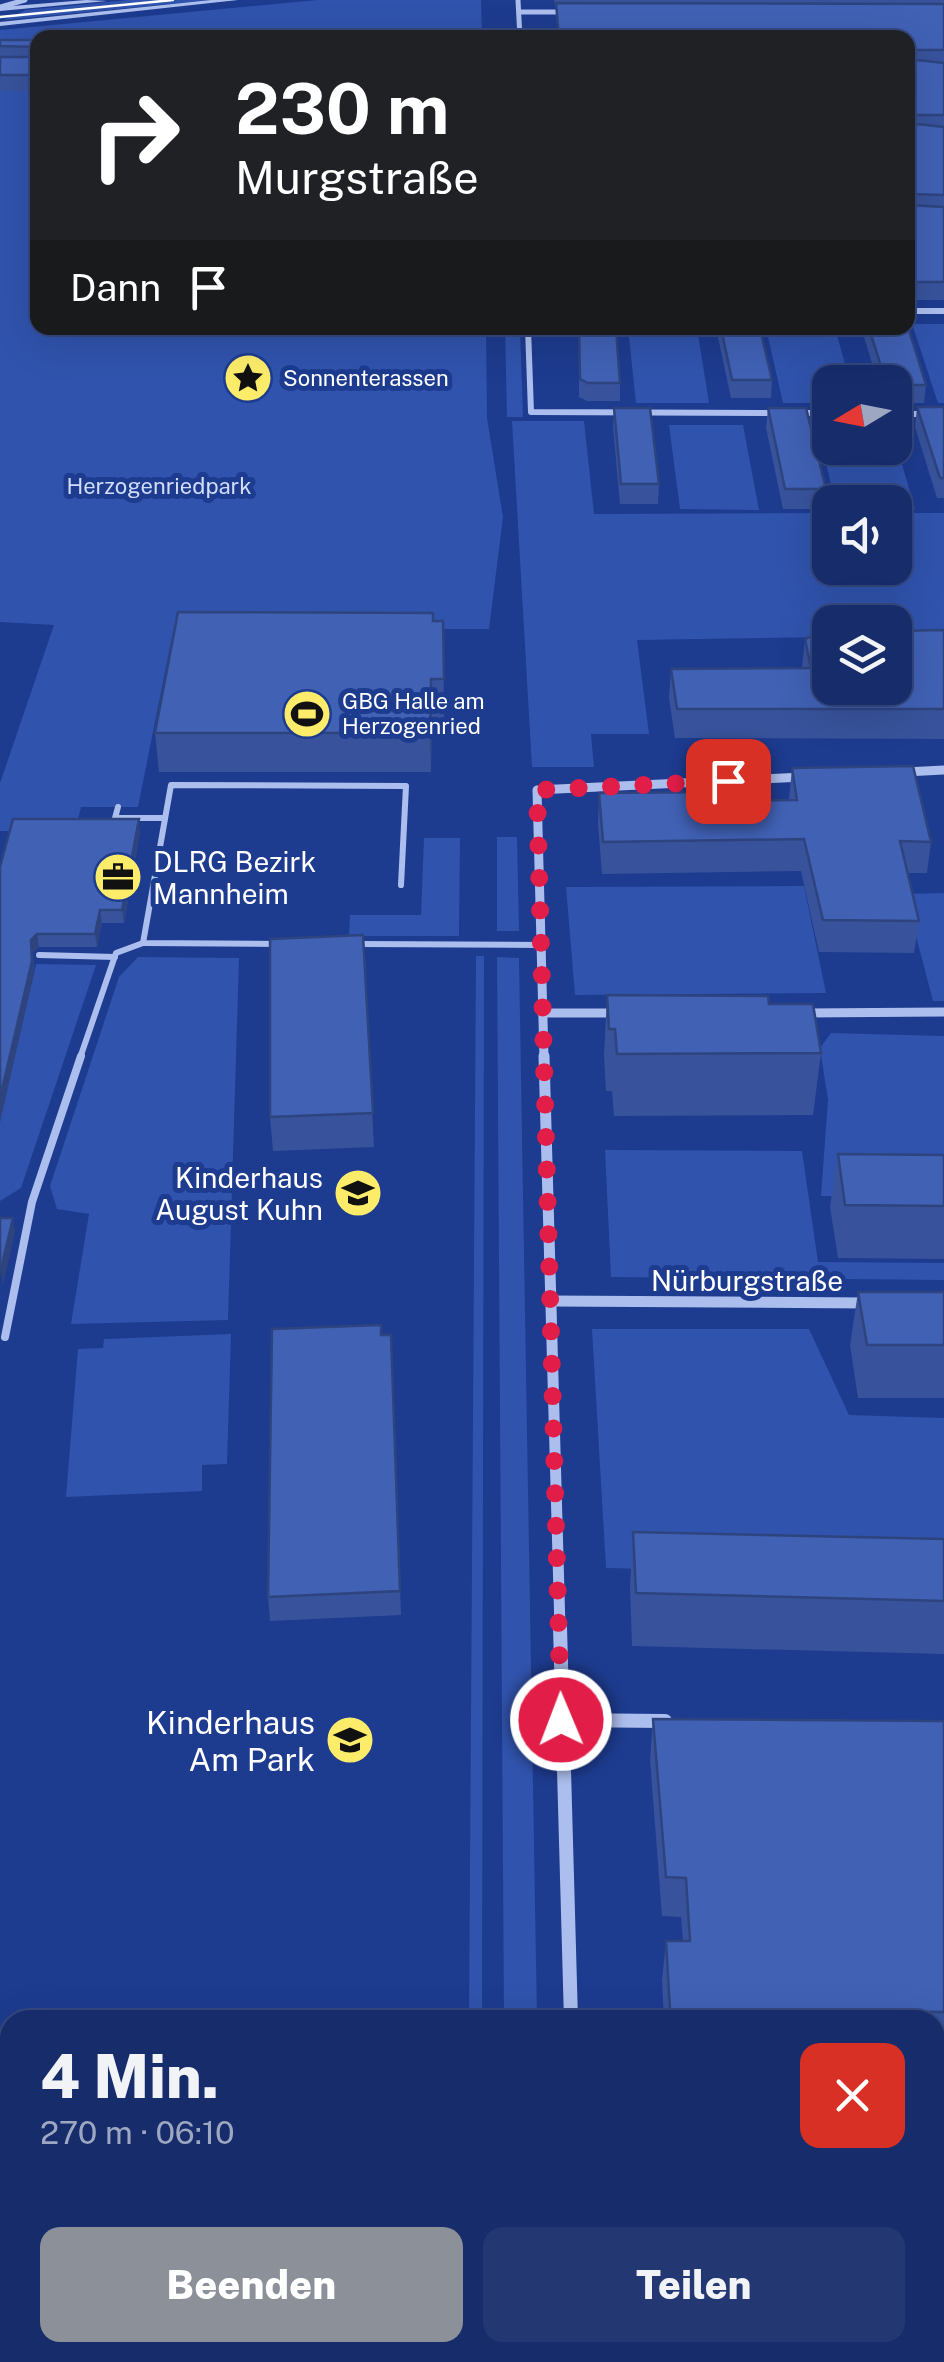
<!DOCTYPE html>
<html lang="de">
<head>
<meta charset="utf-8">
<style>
	:root { --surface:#162c6b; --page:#233873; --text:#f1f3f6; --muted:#9ea7c1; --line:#35487e; --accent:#8c9099 }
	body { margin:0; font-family:"Public Sans",sans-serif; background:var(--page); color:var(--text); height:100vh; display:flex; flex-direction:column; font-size:38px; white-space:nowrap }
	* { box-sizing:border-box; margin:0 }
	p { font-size:32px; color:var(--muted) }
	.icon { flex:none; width:55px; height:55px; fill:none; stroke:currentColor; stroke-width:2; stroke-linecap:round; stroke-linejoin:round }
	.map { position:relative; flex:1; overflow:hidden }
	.details { position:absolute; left:0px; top:2010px; width:945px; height:352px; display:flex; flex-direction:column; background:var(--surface); border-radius:30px 30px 0 0; box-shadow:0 10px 40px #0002,0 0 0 2px var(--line) }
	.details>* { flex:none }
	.banner { position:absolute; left:30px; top:30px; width:885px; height:305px; border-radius:20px; box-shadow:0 10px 40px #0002,0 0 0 2px var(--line); background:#202124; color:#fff; overflow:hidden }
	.needle { width:65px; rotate:260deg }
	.fabs { position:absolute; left:812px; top:365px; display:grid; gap:20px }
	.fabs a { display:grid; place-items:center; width:100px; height:100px; border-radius:20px; background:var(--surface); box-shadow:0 10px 40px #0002,0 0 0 2px var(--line); font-size:50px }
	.pin { position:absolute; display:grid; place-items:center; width:85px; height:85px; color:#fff; margin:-42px; border-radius:20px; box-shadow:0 5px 15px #0006 }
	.me { position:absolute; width:110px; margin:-55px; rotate:359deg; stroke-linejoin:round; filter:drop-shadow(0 0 8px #0008) }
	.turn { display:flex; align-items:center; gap:35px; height:210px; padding:0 40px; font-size:45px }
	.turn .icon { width:130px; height:130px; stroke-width:2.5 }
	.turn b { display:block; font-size:70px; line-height:85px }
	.then { display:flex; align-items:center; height:95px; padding:0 40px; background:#0003; gap:20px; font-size:38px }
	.round { display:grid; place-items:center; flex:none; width:105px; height:105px; border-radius:20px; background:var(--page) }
	.head { display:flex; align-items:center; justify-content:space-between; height:170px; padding:0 40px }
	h1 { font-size:60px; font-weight:800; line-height:75px }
	.button { display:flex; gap:20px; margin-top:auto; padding:20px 40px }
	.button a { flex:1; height:115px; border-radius:20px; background:var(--accent); color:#fff; font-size:40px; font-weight:800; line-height:115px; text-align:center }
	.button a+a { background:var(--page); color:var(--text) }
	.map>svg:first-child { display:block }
</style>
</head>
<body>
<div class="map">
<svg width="944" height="2362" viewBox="0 0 944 2362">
	<rect width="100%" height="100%" fill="#1d3b8f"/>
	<g fill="#3053ad">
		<polygon points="129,0 211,0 4,20 26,10"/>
		<polygon points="318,0 481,0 482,37 38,38 38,328 486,328 487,418 503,517 489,629 341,629 278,643 171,642 138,807 81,807 75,831 0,831 0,783 54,625 0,622 0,30"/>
		<polygon points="912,324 944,324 944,403 938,403"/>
		<polygon points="505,328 520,328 523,417 507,417"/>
		<polygon points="628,328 697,328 709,403 636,403"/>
		<polygon points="766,328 835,328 850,382 830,382 830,403 783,403"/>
		<polygon points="512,421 584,421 594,514 830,513 830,568 895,568 895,513 944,513 944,636 895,636 895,622 830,622 830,637 637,640 649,734 591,734 594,767 532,767"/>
		<polygon points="817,424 830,424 830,448 895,448 895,440 915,509 895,509 895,502 835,502"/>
		<polygon points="669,425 743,425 759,510 680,509"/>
		<polygon points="497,837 517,837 519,931 497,931"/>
		<polygon points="424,838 460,838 459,936 349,936 350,915 421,915"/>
		<polygon points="804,886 826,993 575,995 566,887"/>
		<polygon points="944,893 944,1001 933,1001 905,894"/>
		<polygon points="476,956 484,956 482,2020 469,2020"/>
		<polygon points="138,957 239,958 228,1320 71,1324 89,1214 57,1209 50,1186 119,977"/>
		<polygon points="497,957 519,958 537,2020 504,2020"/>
		<polygon points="36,964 96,965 21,1188 0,1201 0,1122"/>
		<polygon points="831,1033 944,1036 944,1198 821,1196 828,1100 820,1048"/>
		<polygon points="605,1150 802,1151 818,1262 944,1263 944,1280 611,1277"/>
		<polygon points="592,1329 809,1329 849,1415 944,1418 944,1576 606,1568"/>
		<polygon points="231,1334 227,1464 202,1465 202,1491 66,1497 78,1349 103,1348 104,1339"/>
		<polygon points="0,2234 10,2234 10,2352 935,2352 935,2241 944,2242 944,2362 0,2362"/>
	</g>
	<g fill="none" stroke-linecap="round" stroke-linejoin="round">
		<g stroke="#acbeed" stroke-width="6">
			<polyline points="118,807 115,818 165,818"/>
			<polyline points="279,944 143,943 171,785 406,786 401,885"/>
			<polyline points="358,944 540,945"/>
			<polyline points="39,955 115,957"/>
			<polyline points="80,1058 116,953 143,943"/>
		</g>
		<polyline stroke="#acbeed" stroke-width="8" points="5,1337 32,1202 81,1056"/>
		<g stroke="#acbeed" stroke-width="5">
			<polyline points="518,0 520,38"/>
			<polyline points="0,7 25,0"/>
			<polyline points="519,12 568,12"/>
		</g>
		<g stroke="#acbeed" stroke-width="6">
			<polyline points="908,311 944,311"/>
			<polyline points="528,328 531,412 780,413"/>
			<polyline points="797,413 830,413"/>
			<polyline points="895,414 944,414"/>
		</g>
		<g stroke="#acbeed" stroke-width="9">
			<polyline points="905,772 944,770"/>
			<polyline points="542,1013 618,1013"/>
			<polyline points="805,1013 944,1012"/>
			<polyline points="544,1058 537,790 803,777"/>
		</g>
		<g stroke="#acbeed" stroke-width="11">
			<polyline points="544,1056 560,1629"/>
			<polyline points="550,1301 868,1303"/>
		</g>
		<g stroke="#acbeed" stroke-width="14">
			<polyline points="560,1627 571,2020"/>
			<polyline points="561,1720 665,1721"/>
			<polyline points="0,2205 10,2206"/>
			<polyline points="935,2211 944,2211"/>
		</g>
		<g fill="#acbeed" fill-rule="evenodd">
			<polygon points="86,0 107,1 0,11 0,7"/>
			<polygon points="211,0 238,0 0,26 0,22"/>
		</g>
		<polyline stroke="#fff" stroke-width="2.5" points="0,17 173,0"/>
	</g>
	<g fill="#38539c">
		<polygon points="554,0 944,0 944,300 908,300 908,38 558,38 556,6 555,6"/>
		<rect x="0" y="40" width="38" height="51"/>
		<polygon points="908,327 926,385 924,403 895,403 895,382 878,382 861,328"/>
		<polygon points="579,328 620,383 620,401 587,401 579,397"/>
		<polygon points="716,328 763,328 761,329 772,380 771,398 731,398"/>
		<polygon points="917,407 944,407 944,498 937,498 915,427"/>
		<polygon points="614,408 659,484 658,504 620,504 613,427"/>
		<polygon points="768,408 826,489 824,509 783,509 766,428"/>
		<polygon points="433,621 443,621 444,718 432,718 431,772 159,772 155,733"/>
		<polygon points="944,630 944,739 675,738 669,698 671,669 802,668 805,639"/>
		<polygon points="792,768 931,842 927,873 908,873 919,921 914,953 819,952 801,871 602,874 598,824 599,793 734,801 789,800"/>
		<polygon points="140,832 124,923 102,923 97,947 39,947 33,952 34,974 0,1121 0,867"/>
		<polygon points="363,935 374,1147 273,1151 270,1117"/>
		<polygon points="607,995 769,1004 821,1053 813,1115 614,1116 612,1091 606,1091 604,1056"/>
		<polygon points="838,1154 944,1155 944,1259 838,1258 830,1207"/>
		<polygon points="858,1292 944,1292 944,1398 858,1398 850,1345"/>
		<polygon points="382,1335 391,1335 401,1615 270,1621 268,1597"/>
		<polygon points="633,1532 944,1539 944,1654 632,1646 630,1585"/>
		<polygon points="653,1719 944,1721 944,2051 935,2051 935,2020 664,2020 662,1980 666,1941 683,1941 681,1917 662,1916 650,1759"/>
	</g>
	<g fill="#2e447f">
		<polygon points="431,679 432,718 431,772 430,733"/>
		<polygon points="139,819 140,832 124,923 122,910"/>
		<polygon points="100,910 102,923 97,947 95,934"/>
		<polygon points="37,934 39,947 33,952 34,974 0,1121 0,1098 31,940"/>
		<polygon points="13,1218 15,1232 3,1286 1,1273"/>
	</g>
	<g fill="#4161b5" stroke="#2e447f" stroke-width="2.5">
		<polygon points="556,3 944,4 944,50 910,50 908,54 908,38 559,38"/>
		<polygon points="0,40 38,40 38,47 0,46"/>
		<rect x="0" y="57" width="38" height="18"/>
		<polygon points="908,59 944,63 944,115 910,115 908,118"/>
		<polygon points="908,123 944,127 944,195 910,194 908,196"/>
		<polygon points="908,205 944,207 944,282 908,282"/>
		<polygon points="908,327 926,385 895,385 895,382 888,382 885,379 869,328"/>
		<polygon points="579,328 616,328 620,383 588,383 580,379"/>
		<polygon points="721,328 760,328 772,380 732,380"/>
		<polygon points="917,407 944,407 944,478 940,478"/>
		<polygon points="614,408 650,408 659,484 621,484"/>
		<polygon points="768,408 806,408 826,489 785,489"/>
		<polygon points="178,612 433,613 433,621 443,621 444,679 431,679 430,733 155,733"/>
		<polygon points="944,630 944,709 677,709 671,669 811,668 805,639 823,631 830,631 830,688 895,688 895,631"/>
		<polygon points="913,766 931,842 900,841 919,921 823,920 804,839 603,842 599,793 733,792 734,801 797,800 792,768"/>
		<polygon points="13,819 139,819 122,910 100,910 95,934 37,934 31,940 32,961 0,1098 0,867"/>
		<polygon points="363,935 373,1113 270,1117 270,939"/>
		<polygon points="607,995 768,996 769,1004 813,1004 821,1053 617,1054 615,1029 609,1029"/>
		<polygon points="838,1154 944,1155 944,1206 845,1205"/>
		<polygon points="0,1218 13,1218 0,1273"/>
		<polygon points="858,1292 944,1292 944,1345 867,1345"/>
		<polygon points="381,1325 381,1335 391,1335 400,1591 268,1597 272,1329"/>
		<polygon points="633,1532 944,1539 944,1601 636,1593"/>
		<polygon points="653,1719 944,1721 944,2012 792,2011 793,2020 758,2020 758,2011 670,2010 666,1941 690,1941 686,1878 666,1877"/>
	</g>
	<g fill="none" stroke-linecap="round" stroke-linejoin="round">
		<polyline stroke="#e11d48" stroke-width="18" stroke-dasharray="0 32.4" points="561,1720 537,790 728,781"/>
	</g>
	<defs>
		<g id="sight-disc" transform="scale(2.5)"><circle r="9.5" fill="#fdec6a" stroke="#1d3b8f"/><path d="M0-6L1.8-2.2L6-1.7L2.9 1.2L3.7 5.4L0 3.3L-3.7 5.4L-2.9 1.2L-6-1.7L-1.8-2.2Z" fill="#111"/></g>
		<g id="stadium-disc" transform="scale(2.5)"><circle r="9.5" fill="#fdec6a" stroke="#1d3b8f"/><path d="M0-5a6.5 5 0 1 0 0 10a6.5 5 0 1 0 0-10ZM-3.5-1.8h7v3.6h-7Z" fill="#111"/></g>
		<g id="office-disc" transform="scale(2.5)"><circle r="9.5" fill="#fdec6a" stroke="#1d3b8f"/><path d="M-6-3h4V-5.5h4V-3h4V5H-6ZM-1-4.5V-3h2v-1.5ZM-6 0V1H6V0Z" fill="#111"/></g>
		<g id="school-disc" transform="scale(2.5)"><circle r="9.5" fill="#fdec6a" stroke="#1d3b8f"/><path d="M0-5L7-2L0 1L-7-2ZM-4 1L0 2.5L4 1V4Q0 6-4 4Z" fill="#111"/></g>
	</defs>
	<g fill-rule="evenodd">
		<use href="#sight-disc" x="248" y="378"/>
		<use href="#stadium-disc" x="307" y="714"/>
		<use href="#office-disc" x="118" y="877"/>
		<use href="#school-disc" x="358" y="1193"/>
		<use href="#school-disc" x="350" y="1740"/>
	</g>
	<g text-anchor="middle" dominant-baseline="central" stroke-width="10" stroke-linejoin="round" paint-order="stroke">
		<g font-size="22" fill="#fff" stroke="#1d3b8f" text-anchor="start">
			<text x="283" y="378">Sonnenterassen</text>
			<text x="342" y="701">GBG Halle am<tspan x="342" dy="25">Herzogenried</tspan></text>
		</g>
		<g font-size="22" fill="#d1ddfa" stroke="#1d3b8f">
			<text x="159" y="486">Herzogenriedpark</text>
		</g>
		<g font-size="28" fill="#fff" stroke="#1d3b8f" text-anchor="start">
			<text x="153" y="861">DLRG Bezirk<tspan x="153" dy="32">Mannheim</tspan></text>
			<text x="323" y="1177" text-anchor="end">Kinderhaus<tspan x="323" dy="32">August Kuhn</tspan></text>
		</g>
		<g font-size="28" fill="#fff" stroke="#1d3b8f">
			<text x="747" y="1280">Nürburgstraße</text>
		</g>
		<g font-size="32" fill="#fff" stroke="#1d3b8f" text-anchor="end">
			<text x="315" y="1722">Kinderhaus<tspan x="315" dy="37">Am Park</tspan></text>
		</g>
	</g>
</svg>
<div class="fabs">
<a><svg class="needle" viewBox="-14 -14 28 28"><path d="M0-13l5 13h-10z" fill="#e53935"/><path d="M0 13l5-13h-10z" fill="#9ea7c1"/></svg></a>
<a><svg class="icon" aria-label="sound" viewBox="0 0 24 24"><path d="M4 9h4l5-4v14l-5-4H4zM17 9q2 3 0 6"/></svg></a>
<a><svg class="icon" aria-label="layers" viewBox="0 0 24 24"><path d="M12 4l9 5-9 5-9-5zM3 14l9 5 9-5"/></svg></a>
</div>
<div class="pin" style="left:728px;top:781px;background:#d93025"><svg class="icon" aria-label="arrive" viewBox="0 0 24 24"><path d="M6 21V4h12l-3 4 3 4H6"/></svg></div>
<svg class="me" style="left:561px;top:1720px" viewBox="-20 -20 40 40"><circle r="17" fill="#e11d48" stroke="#fff" stroke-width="3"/><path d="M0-11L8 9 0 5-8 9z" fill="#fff"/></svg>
<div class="banner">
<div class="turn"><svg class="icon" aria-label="right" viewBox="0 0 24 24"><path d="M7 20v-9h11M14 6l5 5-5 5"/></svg><div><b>230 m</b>Murgstraße</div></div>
<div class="then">Dann<svg class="icon" aria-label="arrive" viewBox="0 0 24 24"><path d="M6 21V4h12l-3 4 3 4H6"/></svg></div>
</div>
<section class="details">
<div class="head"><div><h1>4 Min.</h1><p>270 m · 06:10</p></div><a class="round" style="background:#d93025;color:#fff"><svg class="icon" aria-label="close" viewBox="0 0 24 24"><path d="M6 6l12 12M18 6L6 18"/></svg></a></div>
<div class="button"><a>Beenden</a><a>Teilen</a></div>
</section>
</div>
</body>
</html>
